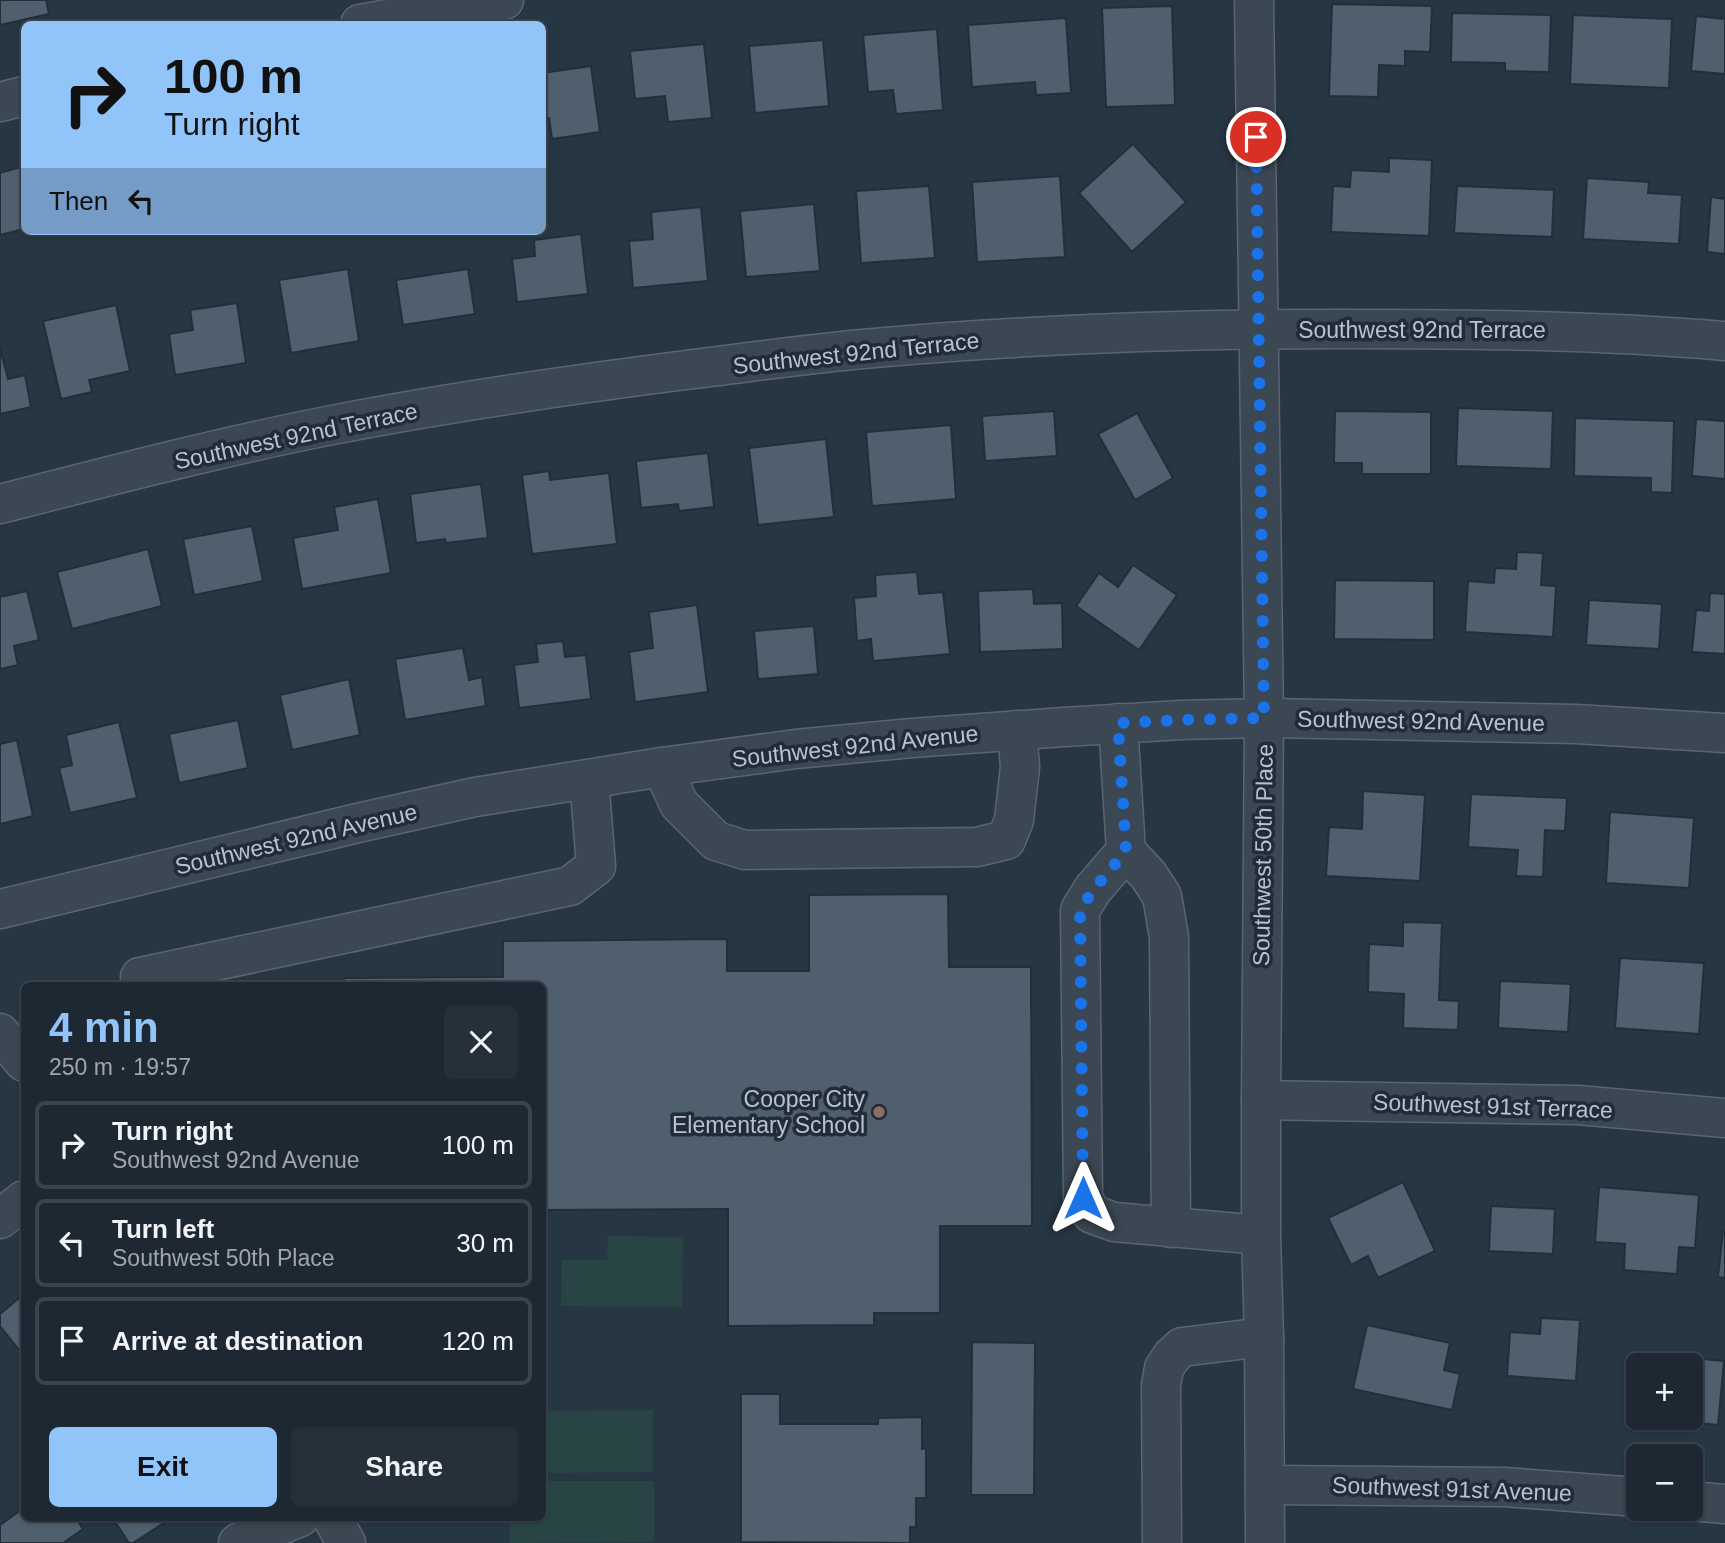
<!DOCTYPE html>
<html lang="en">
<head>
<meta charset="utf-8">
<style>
	:root { --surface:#1d2832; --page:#25303a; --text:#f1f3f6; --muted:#a0a6ac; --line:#3b444d; --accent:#91c4f9 }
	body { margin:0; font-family:Helvetica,sans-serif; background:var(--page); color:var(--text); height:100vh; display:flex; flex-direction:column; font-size:26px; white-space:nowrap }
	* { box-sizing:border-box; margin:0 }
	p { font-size:23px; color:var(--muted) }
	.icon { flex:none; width:38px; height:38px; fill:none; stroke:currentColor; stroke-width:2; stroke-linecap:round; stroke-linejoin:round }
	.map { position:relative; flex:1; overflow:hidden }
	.sheet { position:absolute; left:21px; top:982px; width:525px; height:539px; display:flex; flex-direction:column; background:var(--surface); border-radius:10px; box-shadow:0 2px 5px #0004,0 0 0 2px var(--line) }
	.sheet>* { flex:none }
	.top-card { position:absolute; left:21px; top:21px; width:525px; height:214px; border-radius:10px; box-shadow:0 2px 5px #0004,0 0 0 2px var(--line); background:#91c4f9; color:#111; overflow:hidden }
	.tools { position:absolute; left:1626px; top:1353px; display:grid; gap:14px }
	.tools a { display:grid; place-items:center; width:77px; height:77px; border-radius:10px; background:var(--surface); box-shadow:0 2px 5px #0004,0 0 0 2px var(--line); font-size:35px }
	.pin { position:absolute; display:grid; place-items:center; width:60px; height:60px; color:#fff; margin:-30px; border:4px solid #fff; border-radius:50%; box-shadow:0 2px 7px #0007 }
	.me { position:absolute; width:77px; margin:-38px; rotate:0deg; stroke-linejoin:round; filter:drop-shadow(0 0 5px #0008) }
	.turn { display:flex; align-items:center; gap:24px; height:147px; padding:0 28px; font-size:32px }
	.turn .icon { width:91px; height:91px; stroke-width:2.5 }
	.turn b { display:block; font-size:49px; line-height:60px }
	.then { display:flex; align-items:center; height:66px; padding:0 28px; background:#0003; gap:14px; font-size:26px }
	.round { display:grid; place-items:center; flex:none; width:74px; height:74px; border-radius:10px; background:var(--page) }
	.head { display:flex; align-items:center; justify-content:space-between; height:119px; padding:0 28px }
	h1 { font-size:42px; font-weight:800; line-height:52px; color:var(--accent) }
	.button { display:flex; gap:14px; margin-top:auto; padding:14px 28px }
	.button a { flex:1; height:80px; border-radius:10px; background:var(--accent); color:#111; font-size:28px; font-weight:800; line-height:80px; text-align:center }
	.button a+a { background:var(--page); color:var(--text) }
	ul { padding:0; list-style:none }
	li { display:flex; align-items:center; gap:21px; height:88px; margin:0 14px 10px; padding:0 14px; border:4px solid var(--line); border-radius:10px }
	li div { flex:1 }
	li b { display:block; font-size:26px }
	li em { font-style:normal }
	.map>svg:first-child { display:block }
</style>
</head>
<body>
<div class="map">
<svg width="1725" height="1543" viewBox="0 0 1725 1543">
	<rect width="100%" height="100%" fill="#273643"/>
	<g fill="#294444">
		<polygon points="608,1236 683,1237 682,1307 561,1306 562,1260 607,1260"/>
		<polygon points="653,1410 653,1472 543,1473 543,1411"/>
		<polygon points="543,1481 654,1481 654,1542 510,1543 509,1517 542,1517"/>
	</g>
	<g fill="#505f6e" stroke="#222e3a" stroke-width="2">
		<polygon points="0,0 46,0 49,14 0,25"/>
		<polygon points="1332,4 1432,6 1430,52 1405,51 1405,66 1379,65 1378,97 1329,96"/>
		<polygon points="1172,6 1175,105 1106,107 1102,8"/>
		<polygon points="1452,13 1551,15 1549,72 1505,71 1505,63 1451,62"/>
		<polygon points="1573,15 1672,19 1669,88 1570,84"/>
		<polygon points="1696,16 1725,19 1725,74 1691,71"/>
		<polygon points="1066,18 1071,93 1036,95 1035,82 972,87 968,25"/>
		<polygon points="937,29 943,110 896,114 893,90 868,92 863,35"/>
		<polygon points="823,40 829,106 755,113 749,46"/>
		<polygon points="704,44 712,118 668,122 665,96 635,99 630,51"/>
		<polygon points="591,66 600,132 552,139 549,118 542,119 542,73"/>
		<polygon points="1133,144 1186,202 1132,252 1079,193"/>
		<polygon points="1389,158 1432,160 1429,236 1331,232 1333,186 1350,187 1351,170 1389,172"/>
		<polygon points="24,166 24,229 0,235 0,173"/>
		<polygon points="1060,176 1065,257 977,262 972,182"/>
		<polygon points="1587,178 1649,182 1648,193 1682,195 1679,244 1583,239"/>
		<polygon points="929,186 935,258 861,263 856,191"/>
		<polygon points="1457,186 1554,190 1552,237 1454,233"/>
		<polygon points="1711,197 1725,199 1725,254 1707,252"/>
		<polygon points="814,204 820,271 746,277 740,211"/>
		<polygon points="701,207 708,281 633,288 629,241 653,239 651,212"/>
		<polygon points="581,234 588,294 517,302 512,259 535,256 534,240"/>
		<polygon points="348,269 359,341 291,353 279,280"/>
		<polygon points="468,269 475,314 403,325 396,280"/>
		<polygon points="237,303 246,363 175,375 169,334 193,330 190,310"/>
		<polygon points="116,305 130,371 89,380 92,392 61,399 43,321"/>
		<polygon points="0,348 8,379 25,375 31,407 0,414"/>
		<polygon points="1458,408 1553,411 1551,469 1456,466"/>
		<polygon points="1054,411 1057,456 985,461 982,416"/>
		<polygon points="1335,411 1431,412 1431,474 1362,474 1362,463 1334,463"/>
		<polygon points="1137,413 1173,478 1135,500 1098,434"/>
		<polygon points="1575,418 1674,421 1672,493 1651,492 1651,478 1574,476"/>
		<polygon points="1696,419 1725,421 1725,479 1692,476"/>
		<polygon points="951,425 956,499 872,506 866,432"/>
		<polygon points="826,439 834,517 758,525 749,448"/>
		<polygon points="708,453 714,507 679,511 678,504 641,508 636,461"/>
		<polygon points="549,471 550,480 609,473 617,544 532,554 522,475"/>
		<polygon points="481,484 488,538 446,543 445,539 416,543 410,494"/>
		<polygon points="378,499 391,573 302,589 293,538 338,530 334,507"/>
		<polygon points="252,526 263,581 194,595 183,539"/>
		<polygon points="148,549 162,606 72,629 57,572"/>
		<polygon points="1517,552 1543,553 1541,585 1556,586 1553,637 1465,632 1468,581 1494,583 1495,568 1516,569"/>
		<polygon points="1133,565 1177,595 1139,650 1076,606 1099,573 1118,587"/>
		<polygon points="917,572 919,594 943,592 950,654 873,661 871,639 857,641 854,598 876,596 875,575"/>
		<polygon points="1335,580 1434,581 1434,640 1334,639"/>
		<polygon points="1033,589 1034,604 1062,603 1063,649 980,652 978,591"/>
		<polygon points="27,591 39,640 14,646 18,665 0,669 0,597"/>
		<polygon points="1710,593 1725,594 1725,654 1692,652 1696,610 1709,611"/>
		<polygon points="1589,600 1662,604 1659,649 1586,645"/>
		<polygon points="697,605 708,692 635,702 629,652 653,648 649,612"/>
		<polygon points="814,626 818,674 758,679 754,631"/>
		<polygon points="563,641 565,657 586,655 591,699 519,708 514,665 538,662 536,644"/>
		<polygon points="463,648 469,680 482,677 486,706 405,720 395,659"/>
		<polygon points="349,679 360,735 292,750 280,695"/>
		<polygon points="238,720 248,768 179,783 169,734"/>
		<polygon points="119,722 137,798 70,813 59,768 72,765 66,735"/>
		<polygon points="17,740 33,816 0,824 0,744"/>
		<polygon points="1363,791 1425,795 1420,881 1326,876 1329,827 1362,829"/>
		<polygon points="1471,794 1567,798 1565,831 1545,830 1543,877 1516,876 1518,850 1468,847"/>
		<polygon points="1610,812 1694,818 1689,888 1606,883"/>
		<polygon points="948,894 949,967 1031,967 1032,1226 940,1226 940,1313 874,1313 874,1325 728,1326 728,1209 543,1210 542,985 344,985 344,978 503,977 503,941 727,939 727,971 809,971 809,895"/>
		<polygon points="1403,922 1442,923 1439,1000 1459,1001 1458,1030 1403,1028 1404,994 1368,992 1369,944 1403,946"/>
		<polygon points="1620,958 1704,963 1699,1034 1615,1028"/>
		<polygon points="1500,981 1571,984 1568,1032 1498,1028"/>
		<polygon points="1403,1182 1435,1251 1378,1278 1368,1256 1351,1265 1328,1218"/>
		<polygon points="1599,1187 1699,1195 1695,1248 1679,1247 1677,1274 1624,1270 1625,1244 1595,1242"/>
		<polygon points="1491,1206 1555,1209 1553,1254 1489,1251"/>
		<polygon points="1723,1231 1725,1231 1725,1278 1718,1277"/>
		<polygon points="24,1294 24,1356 0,1326 0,1314"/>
		<polygon points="1541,1318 1580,1320 1576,1381 1507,1376 1510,1332 1540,1334"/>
		<polygon points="1367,1325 1450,1343 1444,1370 1460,1374 1452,1410 1353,1389"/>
		<polygon points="972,1342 1035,1343 1034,1495 971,1495"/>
		<polygon points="1662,1355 1724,1361 1718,1425 1656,1419 1656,1418 1690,1418 1690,1365 1661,1365"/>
		<polygon points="741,1394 780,1394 780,1424 878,1424 878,1418 922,1417 922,1449 926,1448 926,1498 916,1498 916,1527 910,1527 910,1543 741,1542"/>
		<polygon points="24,1508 24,1517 75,1517 83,1529 63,1543 0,1543 0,1525"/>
		<polygon points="112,1517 173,1517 133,1543 129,1543"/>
	</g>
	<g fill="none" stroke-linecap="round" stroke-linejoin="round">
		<g stroke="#5a6570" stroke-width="41">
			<g id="minor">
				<polyline points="1254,0 1264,718 1261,1100 1261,1235 1264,1337 1265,1543"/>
				<polyline points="360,24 444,9 504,0"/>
				<polyline points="0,102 24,96"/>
				<path d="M0 504C110 476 220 447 332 425 449 402 568 385 686 370 753 362 819 352 886 347 1037 334 1189 329 1340 329 1469 329 1597 330 1725 341"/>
				<polyline points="1118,723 1126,851 1149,876 1162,896 1169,937 1171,1228"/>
				<polyline points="662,767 679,804 716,841 745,850 977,847 1006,840 1014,820 1020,767 1017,730"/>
				<polyline points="1126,851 1093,889 1080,910 1083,1198 1092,1214 1114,1222 1261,1235"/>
				<polyline points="0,909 362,822 475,797 662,767 796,749 912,738 1064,727 1181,720 1264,718 1576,724 1725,733"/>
				<polyline points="142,985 140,977 570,886 596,866 589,779"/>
				<polyline points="0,1033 24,1062"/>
				<polyline points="1261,1100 1578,1105 1725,1118"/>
				<polyline points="0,1219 24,1200"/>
				<polyline points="1265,1485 1504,1487 1638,1497"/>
				<polyline points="1690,1501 1725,1504"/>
				<polyline points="332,1517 346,1543"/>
				<polyline points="238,1543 300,1517"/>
				<polyline points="1162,1543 1161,1385 1164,1368 1172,1356 1182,1347 1264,1337"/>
			</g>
		</g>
		<use href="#minor" stroke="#3b4753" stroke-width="38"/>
	</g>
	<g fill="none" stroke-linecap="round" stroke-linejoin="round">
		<polyline stroke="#1a73e8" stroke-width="12" stroke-dasharray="0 21.6" points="1083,1198 1080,910 1094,889 1126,851 1118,723 1181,720 1264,718 1256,137"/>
	</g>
	<circle fill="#8d6e63" stroke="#202c38" stroke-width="2.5" cx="879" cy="1112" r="7"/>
	<g text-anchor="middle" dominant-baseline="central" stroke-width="7" stroke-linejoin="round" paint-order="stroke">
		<g font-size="23" fill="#b9c2cc" stroke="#202c38">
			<text x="1422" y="330">Southwest 92nd Terrace</text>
			<text transform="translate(856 353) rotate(-6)">Southwest 92nd Terrace</text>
			<text transform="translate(296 436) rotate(-12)">Southwest 92nd Terrace</text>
			<text transform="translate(1421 721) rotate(1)">Southwest 92nd Avenue</text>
			<text transform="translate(855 746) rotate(-6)">Southwest 92nd Avenue</text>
			<text transform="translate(296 839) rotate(-13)">Southwest 92nd Avenue</text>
			<text transform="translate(1263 855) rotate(-89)">Southwest 50th Place</text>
			<text transform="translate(1493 1106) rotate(2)">Southwest 91st Terrace</text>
			<text transform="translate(1452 1489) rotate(2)">Southwest 91st Avenue</text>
		</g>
		<g font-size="23" fill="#b9c2cc" stroke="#202c38" text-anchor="end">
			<text x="865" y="1099">Cooper City<tspan x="865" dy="26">Elementary School</tspan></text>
		</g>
	</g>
</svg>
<div class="tools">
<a>+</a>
<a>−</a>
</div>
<div class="pin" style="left:1256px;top:137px;background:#d93025"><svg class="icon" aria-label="arrive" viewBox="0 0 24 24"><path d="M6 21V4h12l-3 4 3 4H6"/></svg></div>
<svg class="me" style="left:1083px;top:1198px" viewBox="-20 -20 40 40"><path d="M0-17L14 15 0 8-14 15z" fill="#1a73e8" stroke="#fff" stroke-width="4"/></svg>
<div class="top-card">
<div class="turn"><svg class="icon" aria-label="right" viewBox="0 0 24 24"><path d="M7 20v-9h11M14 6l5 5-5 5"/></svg><div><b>100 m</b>Turn right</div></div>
<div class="then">Then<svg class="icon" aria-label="left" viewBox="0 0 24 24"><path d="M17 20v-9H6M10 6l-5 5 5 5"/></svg></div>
</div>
<section class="sheet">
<div class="head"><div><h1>4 min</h1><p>250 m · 19:57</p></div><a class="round"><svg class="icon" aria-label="close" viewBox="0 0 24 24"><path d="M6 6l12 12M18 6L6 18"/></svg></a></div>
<ul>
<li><svg class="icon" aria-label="right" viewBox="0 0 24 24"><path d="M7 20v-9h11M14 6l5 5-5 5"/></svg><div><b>Turn right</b><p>Southwest 92nd Avenue</p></div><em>100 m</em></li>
<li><svg class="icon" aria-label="left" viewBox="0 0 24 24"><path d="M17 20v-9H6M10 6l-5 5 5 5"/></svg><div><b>Turn left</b><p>Southwest 50th Place</p></div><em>30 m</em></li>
<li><svg class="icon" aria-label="arrive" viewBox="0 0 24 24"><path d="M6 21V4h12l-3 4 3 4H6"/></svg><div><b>Arrive at destination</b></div><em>120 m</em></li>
</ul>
<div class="button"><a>Exit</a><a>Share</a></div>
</section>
</div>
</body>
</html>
